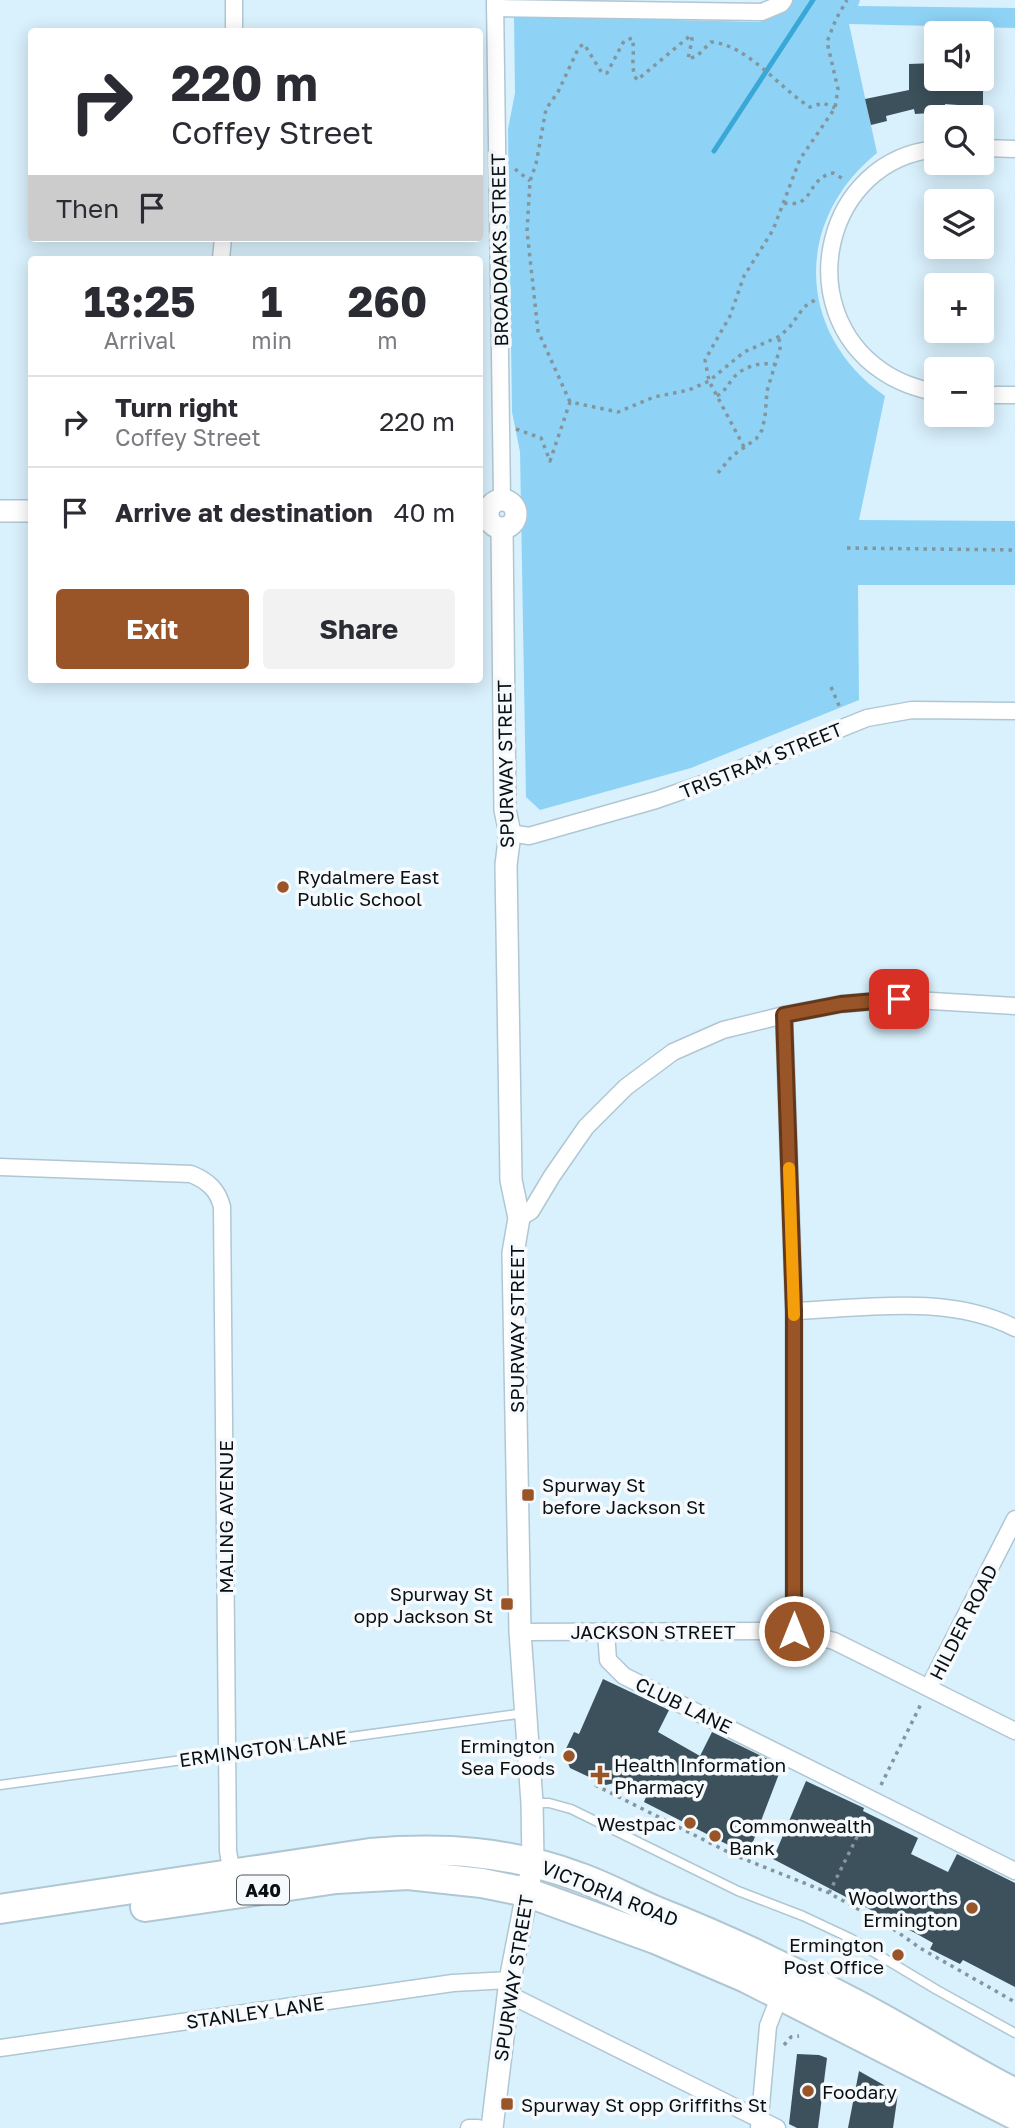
<!DOCTYPE html>
<html lang="en">
<head>
<meta charset="utf-8">
<style>
	:root { --surface:#fff; --page:#f2f2f3; --text:#2b2b33; --muted:#7c7c81; --line:#e1e1e2; --accent:#995428 }
	body { margin:0; font-family:"Golos Text",sans-serif; background:var(--page); color:var(--text); height:100vh; display:flex; flex-direction:column; font-size:26px; white-space:nowrap }
	* { box-sizing:border-box; margin:0 }
	p { font-size:23px; color:var(--muted) }
	.icon { flex:none; width:38px; height:38px; fill:none; stroke:currentColor; stroke-width:2; stroke-linecap:round; stroke-linejoin:round }
	.map { position:relative; flex:1; overflow:hidden }
	.panel { position:absolute; left:28px; top:256px; width:455px; height:427px; display:flex; flex-direction:column; background:var(--surface); border-radius:7px; box-shadow:0 4px 18px #0003 }
	.panel>* { flex:none }
	.guide { position:absolute; left:28px; top:28px; width:455px; height:214px; border-radius:7px; box-shadow:0 4px 18px #0003; background:#fff; color:var(--text); overflow:hidden }
	.fabs { position:absolute; left:924px; top:21px; display:grid; gap:14px }
	.fabs a { display:grid; place-items:center; width:70px; height:70px; border-radius:7px; background:var(--surface); box-shadow:0 4px 18px #0003; font-size:35px }
	.pin { position:absolute; display:grid; place-items:center; width:60px; height:60px; color:#fff; margin:-30px; border-radius:14px; box-shadow:0 4px 10px #0006 }
	.me { position:absolute; width:77px; margin:-38px; rotate:0deg; stroke-linejoin:round; filter:drop-shadow(0 0 5px #0008) }
	.turn { display:flex; align-items:center; gap:24px; height:147px; padding:0 28px; font-size:32px }
	.turn .icon { width:91px; height:91px; stroke-width:2.5 }
	.turn b { display:block; font-size:49px; line-height:60px }
	.then { display:flex; align-items:center; height:66px; padding:0 28px; background:#0003; gap:14px; font-size:26px }
	.eta { display:flex; justify-content:space-evenly; align-items:center; height:119px; text-align:center }
	.eta b { font-size:42px; font-weight:700; line-height:49px }
	.button { display:flex; gap:14px; margin-top:auto; padding:14px 28px }
	.button a { flex:1; height:80px; border-radius:7px; background:var(--accent); color:#fff; font-size:28px; font-weight:700; line-height:80px; text-align:center }
	.button a+a { background:var(--page); color:var(--text) }
	ul { padding:0; list-style:none }
	li { display:flex; align-items:center; gap:21px; height:91px; padding:0 28px; border-top:2px solid var(--line) }
	li div { flex:1 }
	li b { display:block; font-size:26px }
	li em { font-style:normal }
	.map>svg:first-child { display:block }
</style>
</head>
<body>
<div class="map">
<svg width="1015" height="2128" viewBox="0 0 1015 2128">
	<rect width="100%" height="100%" fill="#d9f1fd"/>
	<path fill="#8ed3f5" d="M792 0H860L858 6 1015 8V28L849 24 877 153C793 221 796 334 885 396L859 520 1015 521V585H858L859 700 691 768 540 810 526 797 520 452 512 412 508 129 515 93 514 16 759 22 775 16Z"/>
	<g fill="none" stroke-linecap="round" stroke-linejoin="round">
		<polyline stroke="#3aa8d7" stroke-width="5" points="714,151 813,0"/>
	</g>
	<g fill="#3c515b">
		<polygon points="936,63 936,79 969,80 970,85 983,86 983,107 945,104 945,112 915,114 914,109 886,116 887,121 871,125 865,99 909,90 909,64"/>
		<polygon points="603,1679 669,1710 658,1732 700,1756 712,1732 782,1766 748,1855 644,1802 648,1792 618,1777 614,1783 606,1785 570,1768 564,1753 574,1732 579,1734"/>
		<polygon points="806,1781 864,1808 863,1811 918,1838 911,1854 948,1872 957,1854 1015,1883 1015,1987 963,1960 960,1964 930,1949 933,1943 917,1934 773,1859"/>
		<polygon points="797,2054 819,2055 827,2058 818,2128 797,2128 789,2124"/>
		<polygon points="859,2071 898,2093 893,2128 848,2128"/>
	</g>
	<g fill="none" stroke-linecap="round" stroke-linejoin="round">
		<g stroke="#b0c7d3" stroke-width="11">
			<g id="lane">
				<polyline points="0,1785 525,1713"/>
				<polyline points="534,1803 549,1803 571,1809 738,1891 803,1916 850,1938 937,1990 1015,2033"/>
			</g>
		</g>
		<g stroke="#b0c7d3" stroke-width="19">
			<g id="street">
				<polyline points="234,0 234,32"/>
				<polyline points="495,0 502,499"/>
				<polyline points="495,8 762,12 781,4 784,0"/>
				<polyline points="982,148 1015,149"/>
				<path d="M936 149C825 160 790 308 882 371 899 383 917 388 936 393"/>
				<polyline points="221,259 223,238"/>
				<polyline points="982,395 1015,395"/>
				<polyline points="510,833 529,836 656,800 705,783 867,718 912,710 1015,711"/>
				<polyline points="784,1015 794,1311 794,1631"/>
				<path d="M0 1167 191 1174C208 1181 218 1190 222 1207L228 1851 232 1874"/>
				<polyline points="519,1218 531,1211 552,1176 586,1127 626,1087 673,1052 723,1030 784,1015 841,1004 899,999 1015,1006"/>
				<path d="M794 1311C866 1308 949 1294 1015 1328"/>
				<polyline points="606,1631 608,1660 624,1676 1015,1871"/>
				<polyline points="520,1632 794,1631 834,1641 1015,1731"/>
				<polyline points="929,1687 1015,1519"/>
				<polyline points="508,1994 777,2128"/>
				<polyline points="0,2048 453,1983 510,1980"/>
				<polyline points="469,2128 478,2128"/>
				<polyline points="759,2128 768,2026 780,1995"/>
			</g>
		</g>
		<g stroke="#b0c7d3" stroke-width="24">
			<g id="secondary">
				<circle cx="502" cy="514" r="14"/>
				<polyline points="0,511 32,511"/>
				<polyline points="492,2128 510,1980 533,1862 532,1803 520,1632 513,1253 519,1218 511,1180 506,865 510,833 505,810 502,529"/>
			</g>
		</g>
		<g stroke="#b0c7d3" stroke-width="32">
			<g id="highway">
				<polyline points="145,1907 336,1879 408,1875 482,1883 526,1892 655,1939 746,1978 1015,2115"/>
				<path d="M0 1909 370 1853C443 1847 509 1851 579 1877 605 1886 630 1900 656 1911 722 1937 786 1967 848 2000 905 2029 958 2064 1015 2093"/>
			</g>
		</g>
		<g stroke="#83959d" stroke-width="3.5" stroke-dasharray="3.5 5" stroke-linecap="butt">
			<polyline points="515,169 530,181"/>
			<path d="M784 203C815 209 806 178 833 173L845 180"/>
			<path d="M717 396C725 391 728 385 733 378 744 366 762 361 777 365"/>
			<path d="M570 402 538 331 527 231 530 181 536 164 546 109 558 92 579 47 584 44 602 73H607L624 41 632 38C636 52 629 67 637 80L691 35 692 40 688 59 697 56 711 42C747 44 780 89 810 107L823 103 835 108"/>
			<polyline points="516,429 541,438 550,461 570,402 618,412 654,397 689,390 709,381 744,352 778,337 789,328 804,307 818,298"/>
			<polyline points="744,447 709,381 705,360 730,316 744,276 773,230 800,159 835,108 838,89 827,42 836,19 847,0"/>
			<polyline points="718,473 732,456 756,439 762,430 765,417 767,391 781,345 778,337"/>
			<polyline points="847,548 1015,550"/>
			<polyline points="831,687 841,710"/>
			<polyline points="595,1785 734,1855 829,1893 889,1926 920,1948 1015,2002"/>
			<polyline points="881,1785 921,1704"/>
			<polyline points="829,1893 867,1817"/>
			<polyline points="784,2045 791,2037 799,2036"/>
		</g>
		<use href="#lane" stroke="#fff" stroke-width="8"/>
		<use href="#street" stroke="#fff" stroke-width="16"/>
		<use href="#secondary" stroke="#fff" stroke-width="21"/>
		<use href="#highway" stroke="#fff" stroke-width="28"/>
	</g>
	<g fill="none" stroke-linecap="round" stroke-linejoin="round">
		<g stroke="#63371a" stroke-width="18">
			<polyline id="route" points="794,1631 794,1311 784,1015 841,1004 899,999"/>
		</g>
		<use href="#route" stroke="#995428" stroke-width="12"/>
		<polyline stroke="#f59e0b" stroke-width="12" points="789,1168 794,1315"/>
	</g>
	<g fill="#995428" stroke="#f6fafd" stroke-width="2.5">
		<circle cx="283" cy="887" r="7"/>
		<rect x="521" y="1488" width="14" height="14" rx="3.5"/>
		<rect x="500" y="1597" width="14" height="14" rx="3.5"/>
		<circle cx="569" cy="1756" r="7"/>
		<path d="M596.5 1764.5h7v7h7v7h-7v7h-7v-7h-7v-7h7z"/>
		<circle cx="690" cy="1823" r="7"/>
		<circle cx="715" cy="1836" r="7"/>
		<circle cx="972" cy="1908" r="7"/>
		<circle cx="898" cy="1955" r="7"/>
		<circle cx="808" cy="2091" r="7"/>
		<rect x="500" y="2097" width="14" height="14" rx="3.5"/>
	</g>
	<g text-anchor="middle" dominant-baseline="central" stroke-width="7" stroke-linejoin="round" paint-order="stroke">
		<rect fill="#f6fafd" stroke="#4f565a" stroke-width="2" x="237" y="1875.5" width="52" height="29" rx="5"/>
		<g font-size="18" font-weight="bold" fill="#081014">
			<text x="263" y="1890">A40</text>
		</g>
		<g font-size="19" fill="#081014" stroke="#f6fafd">
			<text transform="translate(499 250) rotate(-91)">BROADOAKS STREET</text>
			<text transform="translate(761 760) rotate(-22)">TRISTRAM STREET</text>
			<text transform="translate(505 764) rotate(-91)">SPURWAY STREET</text>
			<text transform="translate(516 1329) rotate(-90)">SPURWAY STREET</text>
			<text transform="translate(225 1517) rotate(-90)">MALING AVENUE</text>
			<text transform="translate(963 1622) rotate(-63)">HILDER ROAD</text>
			<text x="653" y="1631">JACKSON STREET</text>
			<text transform="translate(684 1705) rotate(26)">CLUB LANE</text>
			<text transform="translate(263 1748) rotate(-8)">ERMINGTON LANE</text>
			<text transform="translate(610 1893) rotate(22)">VICTORIA ROAD</text>
			<text transform="translate(513 1978) rotate(-81)">SPURWAY STREET</text>
			<text transform="translate(255 2012) rotate(-8)">STANLEY LANE</text>
		</g>
		<g font-size="19" fill="#081014" stroke="#f6fafd" text-anchor="start">
			<text x="297" y="876">Rydalmere East<tspan x="297" dy="22">Public School</tspan></text>
			<text x="542" y="1484">Spurway St<tspan x="542" dy="22">before Jackson St</tspan></text>
			<text x="493" y="1593" text-anchor="end">Spurway St<tspan x="493" dy="22">opp Jackson St</tspan></text>
			<text x="555" y="1745" text-anchor="end">Ermington<tspan x="555" dy="22">Sea Foods</tspan></text>
			<text x="614" y="1764">Health Information<tspan x="614" dy="22">Pharmacy</tspan></text>
			<text x="676" y="1823" text-anchor="end">Westpac</text>
			<text x="729" y="1825">Commonwealth<tspan x="729" dy="22">Bank</tspan></text>
			<text x="958" y="1897" text-anchor="end">Woolworths<tspan x="958" dy="22">Ermington</tspan></text>
			<text x="884" y="1944" text-anchor="end">Ermington<tspan x="884" dy="22">Post Office</tspan></text>
			<text x="822" y="2091">Foodary</text>
			<text x="521" y="2104">Spurway St opp Griffiths St</text>
		</g>
	</g>
</svg>
<div class="fabs">
<a><svg class="icon" aria-label="sound" viewBox="0 0 24 24"><path d="M4 9h4l5-4v14l-5-4H4zM17 9q2 3 0 6"/></svg></a>
<a><svg class="icon" aria-label="search" viewBox="0 0 24 24"><circle cx="10" cy="10" r="6"/><path d="M15 15l6 6"/></svg></a>
<a><svg class="icon" aria-label="layers" viewBox="0 0 24 24"><path d="M12 4l9 5-9 5-9-5zM3 14l9 5 9-5"/></svg></a>
<a>+</a>
<a>−</a>
</div>
<div class="pin" style="left:899px;top:999px;background:#d93025"><svg class="icon" aria-label="arrive" viewBox="0 0 24 24"><path d="M6 21V4h12l-3 4 3 4H6"/></svg></div>
<svg class="me" style="left:794px;top:1631px" viewBox="-20 -20 40 40"><circle r="17" fill="#995428" stroke="#fff" stroke-width="3"/><path d="M0-11L8 9 0 5-8 9z" fill="#fff"/></svg>
<div class="guide">
<div class="turn"><svg class="icon" aria-label="right" viewBox="0 0 24 24"><path d="M7 20v-9h11M14 6l5 5-5 5"/></svg><div><b>220 m</b>Coffey Street</div></div>
<div class="then">Then<svg class="icon" aria-label="arrive" viewBox="0 0 24 24"><path d="M6 21V4h12l-3 4 3 4H6"/></svg></div>
</div>
<section class="panel">
<div class="eta">
<div><b>13:25</b><p>Arrival</p></div>
<div><b>1</b><p>min</p></div>
<div><b>260</b><p>m</p></div>
</div>
<ul>
<li><svg class="icon" aria-label="right" viewBox="0 0 24 24"><path d="M7 20v-9h11M14 6l5 5-5 5"/></svg><div><b>Turn right</b><p>Coffey Street</p></div><em>220 m</em></li>
<li><svg class="icon" aria-label="arrive" viewBox="0 0 24 24"><path d="M6 21V4h12l-3 4 3 4H6"/></svg><div><b>Arrive at destination</b></div><em>40 m</em></li>
</ul>
<div class="button"><a>Exit</a><a>Share</a></div>
</section>
</div>
</body>
</html>
